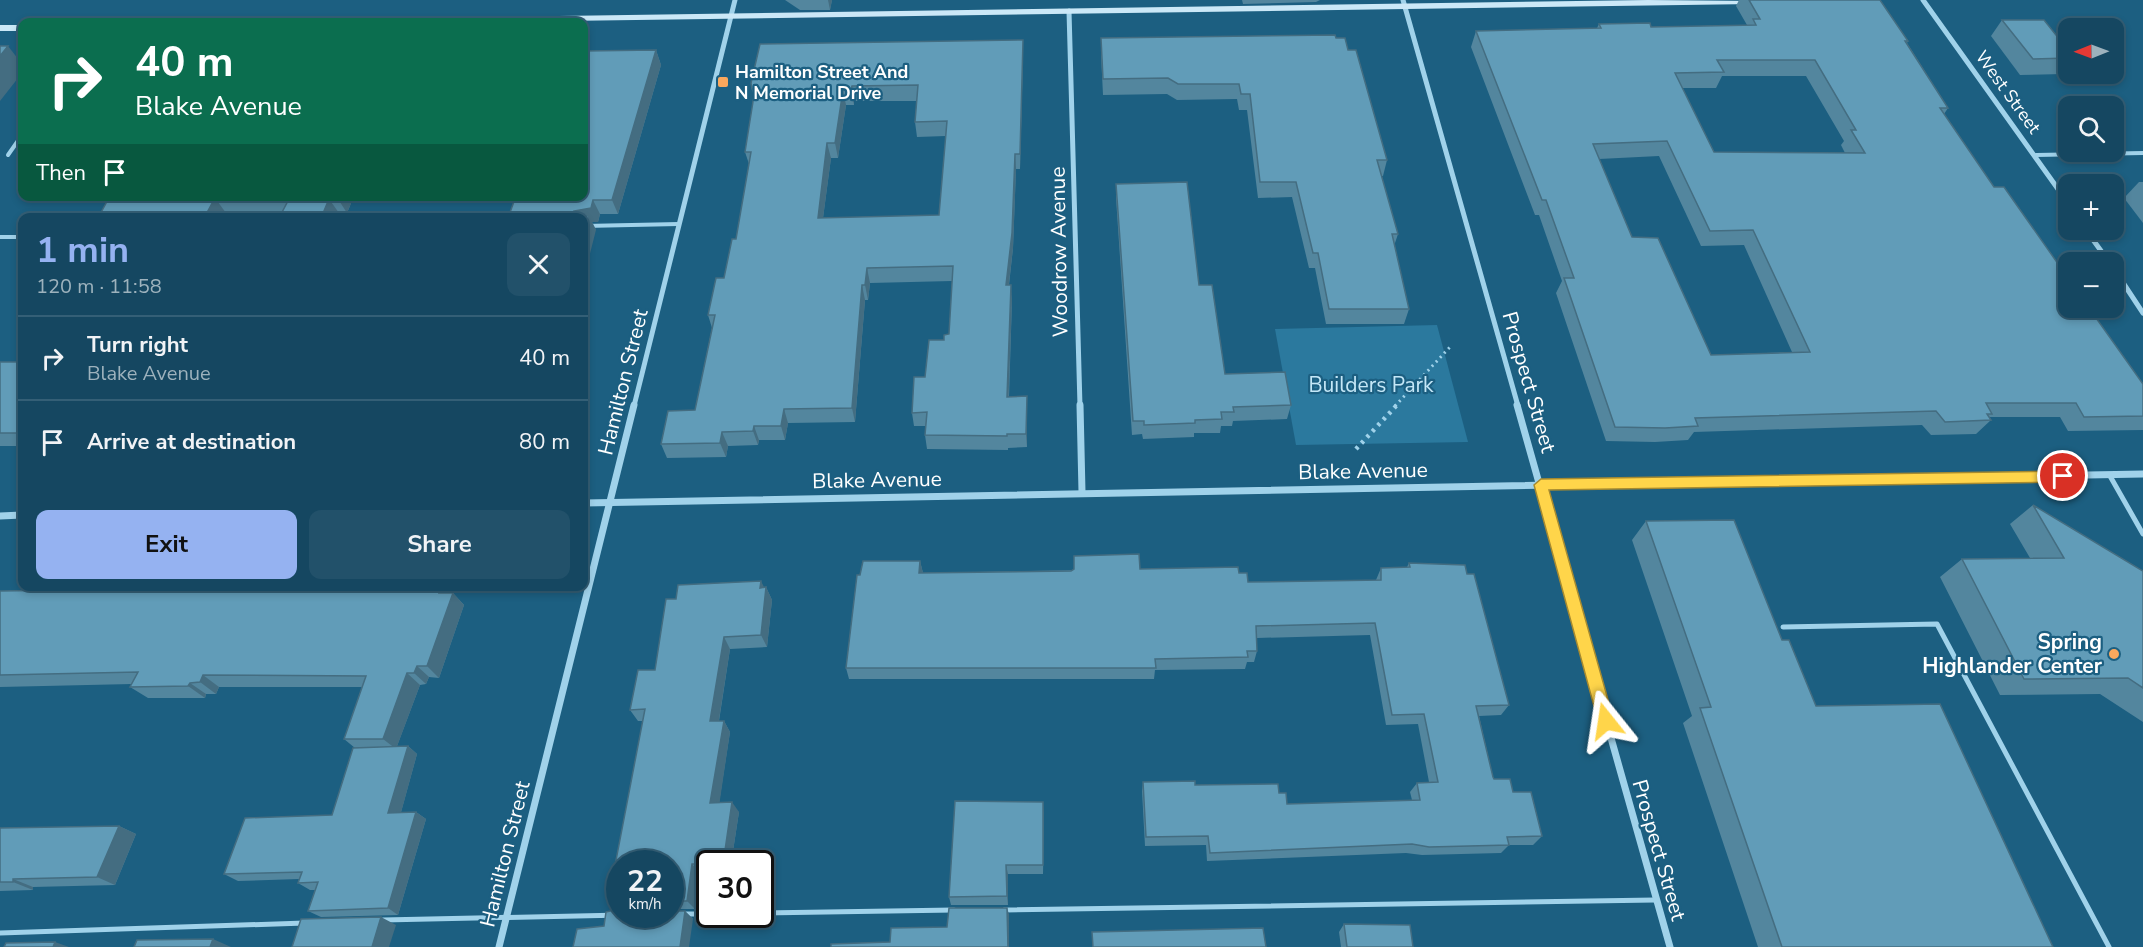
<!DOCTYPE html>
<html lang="en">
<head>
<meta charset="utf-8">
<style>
	:root { --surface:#154761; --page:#22516a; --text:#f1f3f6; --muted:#9db2bd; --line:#345f76; --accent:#95b2f1 }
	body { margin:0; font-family:"Nunito Sans",sans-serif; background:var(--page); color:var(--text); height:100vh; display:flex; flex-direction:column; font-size:22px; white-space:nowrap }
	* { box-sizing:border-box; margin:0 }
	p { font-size:20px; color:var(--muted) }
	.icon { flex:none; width:33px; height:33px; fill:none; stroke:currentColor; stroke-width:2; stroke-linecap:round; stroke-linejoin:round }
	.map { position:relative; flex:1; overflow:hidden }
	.panel { position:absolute; left:18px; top:213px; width:570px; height:378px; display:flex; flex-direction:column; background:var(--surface); border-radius:12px; box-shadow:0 3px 9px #0003,0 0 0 2px var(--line) }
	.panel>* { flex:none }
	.guide { position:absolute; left:18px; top:18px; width:570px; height:183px; border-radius:12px; box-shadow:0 3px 9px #0003,0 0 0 2px var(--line); background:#0b6e4f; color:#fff; overflow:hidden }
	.needle { width:39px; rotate:269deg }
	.tools { position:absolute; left:2058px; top:18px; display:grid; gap:12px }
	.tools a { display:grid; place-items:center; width:66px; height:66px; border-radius:12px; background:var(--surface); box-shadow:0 3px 9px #0003,0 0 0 2px var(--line); font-size:30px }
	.speed { position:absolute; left:606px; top:850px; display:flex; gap:12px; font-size:30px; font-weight:700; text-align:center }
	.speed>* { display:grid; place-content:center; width:78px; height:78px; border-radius:50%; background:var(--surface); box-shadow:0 3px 9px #0003,0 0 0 2px var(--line); line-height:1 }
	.speed small { font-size:15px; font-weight:400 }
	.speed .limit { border:3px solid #111; border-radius:9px; background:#fff; color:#111 }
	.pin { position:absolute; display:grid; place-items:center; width:51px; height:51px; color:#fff; margin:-26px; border:3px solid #fff; border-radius:50%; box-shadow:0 2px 6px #0007 }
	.me { position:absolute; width:66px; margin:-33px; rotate:345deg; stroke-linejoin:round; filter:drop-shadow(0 0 4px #0008) }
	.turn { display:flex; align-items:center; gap:21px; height:126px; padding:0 18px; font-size:27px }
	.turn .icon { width:78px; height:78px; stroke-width:2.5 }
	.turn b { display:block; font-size:42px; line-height:51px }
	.then { display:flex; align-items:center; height:57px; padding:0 18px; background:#0003; gap:12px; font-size:22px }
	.round { display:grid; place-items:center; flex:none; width:63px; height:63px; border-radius:12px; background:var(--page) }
	.overview { display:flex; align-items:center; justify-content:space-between; height:102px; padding:0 18px }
	h1 { font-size:36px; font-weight:700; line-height:45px; color:var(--accent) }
	.button { display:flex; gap:12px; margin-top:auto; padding:12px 18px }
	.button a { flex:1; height:69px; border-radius:12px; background:var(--accent); color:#111; font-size:24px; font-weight:700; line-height:69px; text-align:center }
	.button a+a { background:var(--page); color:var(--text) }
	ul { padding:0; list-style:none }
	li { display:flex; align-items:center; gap:18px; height:84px; padding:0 18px; border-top:2px solid var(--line) }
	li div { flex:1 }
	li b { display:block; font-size:22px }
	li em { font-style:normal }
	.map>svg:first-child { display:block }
</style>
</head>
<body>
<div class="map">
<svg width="2143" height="947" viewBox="0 0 2143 947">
	<rect width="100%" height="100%" fill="#1c5f81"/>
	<polygon fill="#2b799e" points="1437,325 1468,442 1296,445 1275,329"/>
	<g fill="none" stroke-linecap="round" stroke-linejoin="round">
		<polyline stroke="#a0d2ea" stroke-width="3" stroke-dasharray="2 4" stroke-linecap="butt" points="1395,406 1450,347"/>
		<polyline stroke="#a0d2ea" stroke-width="4.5" stroke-dasharray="3 5" stroke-linecap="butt" points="1356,449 1397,405"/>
		<g stroke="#a0d2ea" stroke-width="4">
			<polyline points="8,155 22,135"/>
			<polyline points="2036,155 2143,153"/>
			<polyline points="584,226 679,224"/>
			<polyline points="0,237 22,237"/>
		</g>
		<g stroke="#a0d2ea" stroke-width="5">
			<polyline points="2110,476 2143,534"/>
			<polyline points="1783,627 1937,624 2109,947"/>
			<polyline points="1004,910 1655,900"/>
			<polyline points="760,913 954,910"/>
			<polyline points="685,914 710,914"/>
			<polyline points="383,920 623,915"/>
			<polyline points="0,933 305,923"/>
		</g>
		<g stroke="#a0d2ea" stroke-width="5">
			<polyline points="1403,0 1518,406"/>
			<polyline points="1923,0 2068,203"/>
			<polyline points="1069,11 1080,406"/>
			<polyline points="2086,230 2109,262"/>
			<polyline points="2114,269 2143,313"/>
			<polyline points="634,406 735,0"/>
		</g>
		<g stroke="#a0d2ea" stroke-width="7">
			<polyline points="1080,405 1082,492"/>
			<polyline points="1517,405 1670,947"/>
			<polyline points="584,503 2143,474"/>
			<polyline points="0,516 22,515"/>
			<polyline points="499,947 634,405"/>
		</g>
		<g fill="#cbe8f7" fill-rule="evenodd">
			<polygon points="1648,0 1758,1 1754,4 496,22 350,22 354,19"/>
			<rect x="0" y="25" width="22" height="6"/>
		</g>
	</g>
	<g fill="#53869e" fill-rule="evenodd">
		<polygon points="785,0 832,0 830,10 800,10"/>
		<polygon points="1242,0 1320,0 1316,2 1243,4"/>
		<path d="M1739 0H1880L1908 41 1907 43 1948 108 1944 114 1994 187 2143 384V430L2068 431 2060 417H1989L1991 420 1976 434 1931 435 1922 425 1694 432 1688 440 1655 442 1606 441 1556 293 1562 281 1539 215H1535L1471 47 1476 31 1597 28 1599 24 1651 27 1747 25 1736 6ZM1722 76H1806L1844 141 1841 145 1845 153 1714 152 1682 88H1716ZM1659 156 1701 246 1744 245 1792 352 1711 355 1632 237 1599 159Z"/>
		<polygon points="2002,20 2068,50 2068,67 2063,74 2020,75 1991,36"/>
		<polygon points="1101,38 1336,38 1348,50 1387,160 1383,176 1381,176 1398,234 1394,246 1409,309 1404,324 1326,324 1315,268 1309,268 1292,197 1258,198 1247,110 1239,110 1237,99 1177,100 1167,94 1103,95 1101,54"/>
		<path d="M1023 40V55L1020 169H1016L1013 248 1009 285 1012 300 1009 397 1027 410V447L1008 448V450L927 449 925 435 926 426H914L912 413 925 377 944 340 949 334 952 281 870 283 868 300H865L855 422 788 423 785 440H759L758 445 728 446 726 457 667 458 661 444 695 410 712 328 708 315 724 278 736 239 749 164 745 152 754 97 752 89ZM854 101H917L915 122 917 137 946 136 939 215 823 218 831 158H838L846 105H854Z"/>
		<polygon points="656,50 661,65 618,214 600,214 598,222 592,222 596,230 516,196"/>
		<polygon points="2139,182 2143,182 2143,223 2124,198"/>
		<polygon points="1116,184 1199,285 1225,374 1291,405 1287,419 1233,421 1232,426 1221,426 1220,433 1194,433 1194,437 1143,439 1142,434 1132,435 1116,198"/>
		<polygon points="110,196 354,196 347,213 339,213 337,218 279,218 282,211 226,213 223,218 98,218"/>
		<rect x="0" y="362" width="22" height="84"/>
		<polygon points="2033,505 2143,571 2143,722 2100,694 2000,695 1940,577 1962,559 2030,558 2010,524"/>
		<polygon points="1646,521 1782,640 1816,706 2053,947 1758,947 1683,723 1692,716 1632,540"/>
		<polygon points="920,561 923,573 1140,569 1239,573 1248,582 1376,580 1381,568 1407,567 1409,563 1467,574 1509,705 1501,715 1479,716 1493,777 1494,779 1513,792 1542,836 1533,845 1509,845 1501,853 1422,855 1406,853 1207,861 1206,845 1145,846 1142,791 1143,782 1195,785 1279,793 1287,804 1412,800 1410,792 1417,783 1429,782 1418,724 1386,725 1370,635 1257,638 1257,651 1254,662 1247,662 1245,669 1155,670 1154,679 849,679 846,668 860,575"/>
		<polygon points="766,587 772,600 767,647 730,649 719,721 724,721 730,732 719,803 739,812 731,864 710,864 710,873 700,873 695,909 670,909 670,864 620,915 685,911 693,919 604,926 617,909 608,902 643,721 638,721 630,710 655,670 676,599"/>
		<polygon points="360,588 453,593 464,605 439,678 429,677 426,684 420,685 397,746 408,746 417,754 401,812 416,812 426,819 398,915 321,917 308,911 315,890 310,890 298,883 299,879 238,881 224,874 332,815 355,748 344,739 362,687 219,687 216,694 206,694 205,698 148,698 130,687 132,684 0,687 0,591"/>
		<polygon points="1044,812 1043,874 1008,874 1008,905 951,905 949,897"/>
		<polygon points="119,826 136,834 115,885 33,887 33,890 0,891 0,828"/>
		<polygon points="1344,924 1413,947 1341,947 1339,932"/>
	</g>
	<g fill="#446d81">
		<polygon points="828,0 832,0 830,10"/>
		<polygon points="1023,40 1023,55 1020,169 1020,154"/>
		<polygon points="8,46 22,64 22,73 0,101 0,56"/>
		<polygon points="656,50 661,65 618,214 612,200"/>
		<polygon points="852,86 854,101 854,105 851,90"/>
		<polygon points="843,90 846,105 838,158 835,143"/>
		<polygon points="827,143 831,158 821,233 818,218"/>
		<polygon points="1015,154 1016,169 1013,248 1007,300 1006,285"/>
		<polygon points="339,196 354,196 347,213 338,199"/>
		<polygon points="215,198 226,213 223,218 204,218"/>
		<polygon points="329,199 339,213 337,218 321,218"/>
		<polygon points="593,200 600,214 598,222 592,222 596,230 584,277 584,238 574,211"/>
		<polygon points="867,268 870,283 868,300 865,285"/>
		<polygon points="862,285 865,300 855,422 852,408"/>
		<polygon points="1011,285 1012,300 1008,411 1007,397"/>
		<polygon points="1027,396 1027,447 1026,434"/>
		<polygon points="784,409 788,423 785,440 781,426"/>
		<polygon points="754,426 759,440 758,445 753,431"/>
		<polygon points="722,432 728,446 726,457 720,443"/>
		<polygon points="920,561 923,573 919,573"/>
		<polygon points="761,581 766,591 766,587 772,600 767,647 761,635 760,588"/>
		<polygon points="441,586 452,598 453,593 464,605 439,678 427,666 439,593"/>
		<polygon points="724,637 730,649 717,732 710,721"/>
		<polygon points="417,666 429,677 426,684 414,673"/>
		<polygon points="407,673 420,685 396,749 383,739"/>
		<polygon points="203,675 219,687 216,694 200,682"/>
		<polygon points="190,683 206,694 205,698 188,686"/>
		<polygon points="724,721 730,732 718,813 710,803"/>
		<polygon points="408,746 417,754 399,820 388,813"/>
		<polygon points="732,802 739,812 731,864 723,864"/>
		<polygon points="1043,802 1044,812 1043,874"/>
		<polygon points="416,812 426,819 398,915 388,908"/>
		<polygon points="119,826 136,834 115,885 97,877"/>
		<polygon points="692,864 700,873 695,909 687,901"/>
		<polygon points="1006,865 1008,874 1008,905 1007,896"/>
		<polygon points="13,879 33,887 33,890 13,882"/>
		<polygon points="1007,908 1009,914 1009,947 1008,947"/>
		<polygon points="685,911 693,919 689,947 680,947"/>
		<polygon points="381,917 396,925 389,947 372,947"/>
		<polygon points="213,939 231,947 210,947"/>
		<polygon points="55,942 69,947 53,947"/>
	</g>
	<g fill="#619cb8" stroke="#446d81" stroke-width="1.5" fill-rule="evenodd">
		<path d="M1749 0H1880L1908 41H1905L1948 108H1940L1994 187H2004L2068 278V308H2089L2143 384V416L2084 417 2076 403H1986L1992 414H1987L1991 420 1945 422 1936 411 1695 418 1698 426 1665 428 1615 427 1564 278H1574L1546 200H1542L1476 31 1601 28 1599 24 1650 23 1651 27 1756 25 1753 19H1760ZM1717 60H1815L1856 130H1851L1865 153 1714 152 1675 73 1724 72ZM1667 141 1710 231 1753 230 1810 352 1711 355 1658 238 1632 237 1593 144Z"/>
		<polygon points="2002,20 2044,20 2068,50 2068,58 2033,59"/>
		<polygon points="1335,35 1336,38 1345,38 1348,50 1356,50 1387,160 1377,160 1398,234 1392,234 1409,309 1329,309 1318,253 1313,253 1296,182 1260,182 1250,94 1241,94 1239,84 1178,84 1168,78 1103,79 1101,38"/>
		<path d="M1023 40 1020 154H1015L1012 233 1006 285H1011L1007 397 1027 396 1026 434H1007V436L925 435 927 412 912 413 914 377H925L929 340H944V335L949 334 953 266 867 268 865 285H862L852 408 784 409 781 426H754L753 431 722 432 720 443 661 444 668 411 695 410 715 315H708L716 278H724L732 239H736L751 152H745L755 89H752L751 83 760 44ZM918 85 915 122 947 121 939 215 818 218 827 143H835L843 90H851L852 86Z"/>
		<polygon points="0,46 8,46 0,56"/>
		<polygon points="656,50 612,200 593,200 591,208 574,211 576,216 589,216 584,238 584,218 508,218 516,196 584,196 584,51"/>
		<polygon points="1187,182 1199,285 1212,285 1225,374 1285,372 1291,405 1233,407 1234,412 1221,412 1222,419 1195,420 1195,423 1144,425 1144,421 1133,421 1116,184"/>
		<polygon points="110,196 339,196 338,199 329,199 321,218 279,218 290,197 215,198 204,218 98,218"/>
		<rect x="0" y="362" width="22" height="71"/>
		<polygon points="2033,505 2143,571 2143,688 2128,678 2024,679 1962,559 2064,558"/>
		<polygon points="1734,520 1782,640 1789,640 1816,706 1940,704 2053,947 1782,947 1700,708 1711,707 1646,521"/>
		<polygon points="1139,554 1140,569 1238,567 1239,573 1247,573 1248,582 1381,580 1381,568 1410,567 1409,563 1465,565 1467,574 1474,574 1509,705 1476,706 1493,777 1494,779 1510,779 1513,792 1531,792 1542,836 1507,837 1509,845 1429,847 1412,844 1210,853 1208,836 1146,837 1143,782 1195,781 1195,785 1278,784 1279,793 1286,793 1287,804 1420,800 1417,783 1438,782 1424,714 1392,715 1375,623 1256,626 1257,651 1247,651 1248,657 1155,659 1156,668 846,668 857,575 860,575 863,561 920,561 919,573 1071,571 1074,569 1074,556"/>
		<polygon points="761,581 760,588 766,587 761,635 724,637 710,721 724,721 710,803 732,802 723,864 692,864 687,901 670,901 670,864 620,864 620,915 670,915 670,911 685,911 680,947 573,947 577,929 604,926 606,912 618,909 616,903 608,902 645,709 630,710 638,670 655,670 666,599 676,599 678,585"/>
		<polygon points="66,586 348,586 348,588 441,586 439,593 453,593 427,666 417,666 414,673 407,673 383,739 344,739 366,676 203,675 200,682 190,683 188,686 130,687 138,672 0,675 0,591 65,590"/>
		<polygon points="408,746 388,813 416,812 388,908 308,911 318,882 298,883 302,872 224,874 245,818 332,815 353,748"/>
		<polygon points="955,801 1043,802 1043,865 1006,865 1007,896 949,897"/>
		<polygon points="119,826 97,877 13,879 13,882 0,882 0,828"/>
		<polygon points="949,908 1007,908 1008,947 831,947 831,944 890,942 891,928 947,927"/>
		<polygon points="381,917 372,947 292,947 301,919"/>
		<polygon points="1344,924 1410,925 1413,947 1347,947"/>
		<polygon points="1263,928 1266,947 1093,947 1092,932"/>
		<polygon points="213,939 210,947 134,947 137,940"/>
		<polygon points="55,942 53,947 4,947 6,943"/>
	</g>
	<polygon fill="#ffd54a" stroke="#a68a30" stroke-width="1.5" points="2063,471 2070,476 2063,482 1549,490 1614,721 1612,726 1606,728 1601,726 1598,721 1534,485 1541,479"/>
	<g fill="#fba85d" stroke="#1c5f81" stroke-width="2">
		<rect x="717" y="76" width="12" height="12" rx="3"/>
		<circle cx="2114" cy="654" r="6"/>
	</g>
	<g text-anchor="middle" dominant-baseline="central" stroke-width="4.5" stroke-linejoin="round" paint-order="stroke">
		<g font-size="18" font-weight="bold" fill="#fff" stroke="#1c5f81" text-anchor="start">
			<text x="735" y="72">Hamilton Street And<tspan x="735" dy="21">N Memorial Drive</tspan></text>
		</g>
		<g font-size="18" fill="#fff" stroke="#1c5f81">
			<text transform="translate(2008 92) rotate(54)">West Street</text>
		</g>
		<g font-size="21" fill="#fff" stroke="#1c5f81">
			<text transform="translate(1059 252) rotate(-91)">Woodrow Avenue</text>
			<text transform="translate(623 382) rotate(-76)">Hamilton Street</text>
			<text transform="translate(1529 382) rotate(74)">Prospect Street</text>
			<text transform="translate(1363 471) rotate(-1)">Blake Avenue</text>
			<text transform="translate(877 480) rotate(-1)">Blake Avenue</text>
			<text transform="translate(1659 850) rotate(74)">Prospect Street</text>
			<text transform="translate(505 854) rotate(-76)">Hamilton Street</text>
		</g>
		<g font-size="21" fill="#c4e7f7" stroke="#1c5f81">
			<text x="1371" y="385">Builders Park</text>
		</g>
		<g font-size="21" font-weight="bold" fill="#fff" stroke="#1c5f81" text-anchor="end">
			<text x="2102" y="642">Spring<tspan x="2102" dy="24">Highlander Center</tspan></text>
		</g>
	</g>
</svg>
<div class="tools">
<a><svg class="needle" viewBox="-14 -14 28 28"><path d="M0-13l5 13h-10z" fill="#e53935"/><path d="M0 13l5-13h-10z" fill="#9db2bd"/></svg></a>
<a><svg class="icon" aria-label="search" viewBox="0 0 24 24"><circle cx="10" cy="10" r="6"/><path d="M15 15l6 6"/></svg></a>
<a>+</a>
<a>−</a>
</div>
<div class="speed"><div>22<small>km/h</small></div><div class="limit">30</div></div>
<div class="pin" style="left:2063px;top:476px;background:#d93025"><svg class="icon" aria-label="arrive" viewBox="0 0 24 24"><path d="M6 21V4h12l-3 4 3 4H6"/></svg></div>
<svg class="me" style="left:1606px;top:721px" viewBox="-20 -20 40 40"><path d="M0-17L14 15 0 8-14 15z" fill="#ffd54a" stroke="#fff" stroke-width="4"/></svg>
<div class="guide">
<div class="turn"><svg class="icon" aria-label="right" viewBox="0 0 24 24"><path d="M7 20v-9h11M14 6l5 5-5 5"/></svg><div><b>40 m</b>Blake Avenue</div></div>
<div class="then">Then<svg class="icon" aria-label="arrive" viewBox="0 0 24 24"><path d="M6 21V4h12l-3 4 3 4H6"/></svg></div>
</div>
<section class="panel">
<div class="overview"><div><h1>1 min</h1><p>120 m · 11:58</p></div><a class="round"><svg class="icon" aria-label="close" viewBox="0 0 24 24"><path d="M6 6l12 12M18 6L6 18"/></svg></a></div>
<ul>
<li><svg class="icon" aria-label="right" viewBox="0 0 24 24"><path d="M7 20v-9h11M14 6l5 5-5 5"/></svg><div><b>Turn right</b><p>Blake Avenue</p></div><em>40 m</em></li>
<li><svg class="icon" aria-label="arrive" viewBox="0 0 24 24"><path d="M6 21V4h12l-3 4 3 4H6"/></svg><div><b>Arrive at destination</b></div><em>80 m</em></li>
</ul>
<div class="button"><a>Exit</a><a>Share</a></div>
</section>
</div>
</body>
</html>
